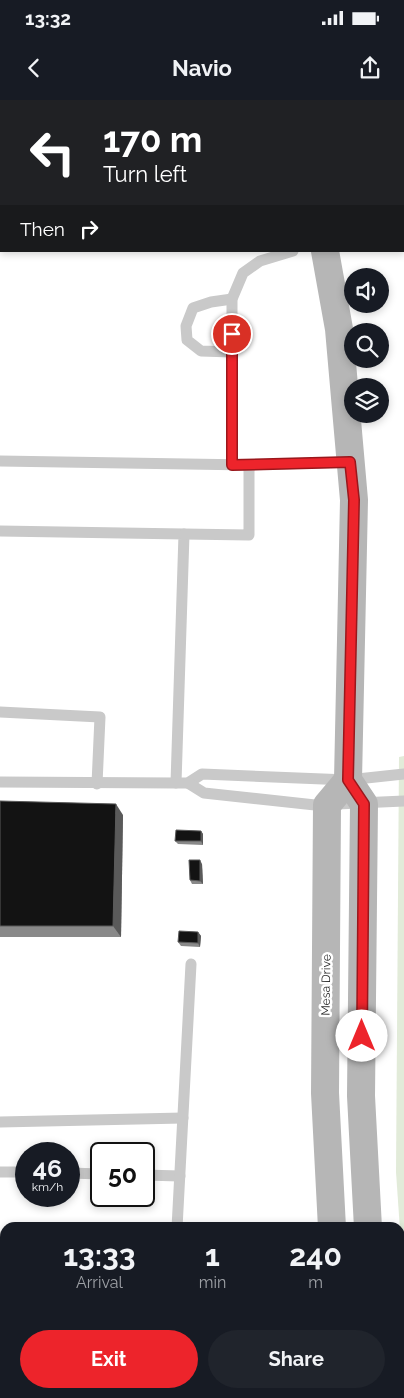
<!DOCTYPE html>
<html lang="en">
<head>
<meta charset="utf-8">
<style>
	:root { --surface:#171b24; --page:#20242c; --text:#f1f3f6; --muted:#9ea1a6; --accent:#ed242b }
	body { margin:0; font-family:Raleway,sans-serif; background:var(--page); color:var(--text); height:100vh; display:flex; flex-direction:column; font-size:19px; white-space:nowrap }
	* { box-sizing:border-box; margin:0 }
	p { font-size:16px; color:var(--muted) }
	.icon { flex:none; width:28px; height:28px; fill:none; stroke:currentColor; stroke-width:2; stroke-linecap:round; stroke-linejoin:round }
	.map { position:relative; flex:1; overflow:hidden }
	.sheet { position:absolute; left:0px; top:1122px; width:405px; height:176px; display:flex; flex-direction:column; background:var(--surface); border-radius:15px 15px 0 0; box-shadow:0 2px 8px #0003 }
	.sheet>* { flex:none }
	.top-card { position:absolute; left:0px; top:0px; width:405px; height:152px; box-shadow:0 2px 8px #0003; background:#202124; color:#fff; overflow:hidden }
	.tools { position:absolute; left:344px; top:168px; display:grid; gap:10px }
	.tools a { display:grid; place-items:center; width:45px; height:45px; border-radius:50%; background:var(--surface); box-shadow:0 2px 8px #0003; font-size:25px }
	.speed { position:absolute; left:15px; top:1042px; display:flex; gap:10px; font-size:25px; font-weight:700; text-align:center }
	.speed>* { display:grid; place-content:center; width:65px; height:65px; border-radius:50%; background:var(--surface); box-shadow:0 2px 8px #0003; line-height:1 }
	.speed small { font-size:12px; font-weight:400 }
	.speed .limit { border:2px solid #111; border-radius:8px; background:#fff; color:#111 }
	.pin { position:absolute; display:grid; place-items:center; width:42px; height:42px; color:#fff; margin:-21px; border:2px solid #fff; border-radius:50%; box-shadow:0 1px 5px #0007 }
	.me { position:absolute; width:55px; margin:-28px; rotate:0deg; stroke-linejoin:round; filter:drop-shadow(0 0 4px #0008) }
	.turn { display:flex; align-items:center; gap:18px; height:105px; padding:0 20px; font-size:22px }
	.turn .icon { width:65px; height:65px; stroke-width:2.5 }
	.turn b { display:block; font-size:35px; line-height:42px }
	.then { display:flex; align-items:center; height:48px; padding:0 20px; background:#0003; gap:10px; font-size:19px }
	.eta { display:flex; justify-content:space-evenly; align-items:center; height:85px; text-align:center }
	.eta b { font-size:30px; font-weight:700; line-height:35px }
	.button { display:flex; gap:10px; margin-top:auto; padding:10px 20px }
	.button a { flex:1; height:58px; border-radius:30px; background:var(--accent); color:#fff; font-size:20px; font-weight:700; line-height:58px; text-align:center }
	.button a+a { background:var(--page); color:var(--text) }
	.status { display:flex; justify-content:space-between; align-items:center; height:35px; padding:0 25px; background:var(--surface); direction:ltr }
	.status svg { height:14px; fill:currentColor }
	header { display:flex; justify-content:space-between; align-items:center; height:65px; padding:0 20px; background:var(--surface); font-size:22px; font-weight:700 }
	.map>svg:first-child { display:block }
</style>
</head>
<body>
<div class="status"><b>13:32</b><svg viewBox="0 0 49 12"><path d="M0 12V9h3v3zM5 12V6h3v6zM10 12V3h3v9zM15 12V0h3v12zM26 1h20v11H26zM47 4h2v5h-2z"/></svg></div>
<header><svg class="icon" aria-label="back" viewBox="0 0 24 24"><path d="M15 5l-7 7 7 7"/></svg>Navio<svg class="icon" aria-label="share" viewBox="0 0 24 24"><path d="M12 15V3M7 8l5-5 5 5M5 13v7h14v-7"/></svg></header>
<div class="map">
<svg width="404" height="1298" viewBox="0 0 404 1298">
	<rect width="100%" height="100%" fill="#fff"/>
	<polygon fill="#e2ebd9" points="404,656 404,1188 396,1072 399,657"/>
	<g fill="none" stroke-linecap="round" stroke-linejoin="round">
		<g stroke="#c9c9c9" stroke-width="11">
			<polyline points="232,252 201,251 187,240 186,226 193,208 211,202 232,199"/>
			<polyline points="0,361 249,365"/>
			<polyline points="232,365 232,199 243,173 260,161 293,151"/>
			<polyline points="0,431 184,434 176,683"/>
			<polyline points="184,434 249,435 249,365 350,362"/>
			<polyline points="0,612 100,617 97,684"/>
			<polyline points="0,682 176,683 188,683 202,674 348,680 404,674"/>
			<polyline points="188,683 204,693 315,705 404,701"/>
			<polyline points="0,1022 183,1018"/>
			<polyline points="0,1072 26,1072"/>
			<polyline points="69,1073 101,1074"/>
			<polyline points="144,1075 180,1076"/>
			<polyline points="177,1128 191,864"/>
			<polyline points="0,1137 5,1137"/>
		</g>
		<g stroke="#b6b6b6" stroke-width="28">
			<polyline points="294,0 295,1"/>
			<polyline points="325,151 339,229 354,400 348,680 364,704 361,996 368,1128"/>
			<polyline points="332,1128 325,993 327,705 348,680"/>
			<polyline points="341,1294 341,1298"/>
			<polyline points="378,1294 378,1298"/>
		</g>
	</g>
	<g fill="#898989">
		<polygon points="0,0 54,0 53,1 1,1"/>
		<polygon points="363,0 376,0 371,1 364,1"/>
		<polygon points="0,701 123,715 121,837 0,837"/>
		<polygon points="201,731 203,734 203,745 178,744 175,741"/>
		<polygon points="202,764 203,784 192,784 190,780"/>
		<polygon points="198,832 201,836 200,847 181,846 178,842"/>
	</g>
	<g fill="#5a5a5a">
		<polygon points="116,704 123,715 121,837 113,826"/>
		<polygon points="201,731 203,734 203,745 201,741"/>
		<polygon points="200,760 202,764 203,784 200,781"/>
		<polygon points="198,832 201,836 200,847 198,843"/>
	</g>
	<g fill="#131313" stroke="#5a5a5a">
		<polygon points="1,0 37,0 36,1 2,1"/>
		<polygon points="0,701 116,704 113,826 0,826"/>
		<polygon points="176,730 201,731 201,741 175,741"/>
		<polygon points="189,760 200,760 200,781 190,780"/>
		<polygon points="179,831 198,832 198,843 178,842"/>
	</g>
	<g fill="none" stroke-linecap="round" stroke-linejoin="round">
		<g stroke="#9a171c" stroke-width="12">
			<polyline id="route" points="232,234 232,365 350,362 354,400 348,680 364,704 362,936"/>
		</g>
		<use href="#route" stroke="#ed242b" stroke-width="9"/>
	</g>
	<g text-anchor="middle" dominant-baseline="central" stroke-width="5" stroke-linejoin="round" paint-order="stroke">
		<g font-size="12" fill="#2c2c2c" stroke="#fff">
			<text transform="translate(326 885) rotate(-89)">Mesa Drive</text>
		</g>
	</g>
</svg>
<div class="tools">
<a><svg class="icon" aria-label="sound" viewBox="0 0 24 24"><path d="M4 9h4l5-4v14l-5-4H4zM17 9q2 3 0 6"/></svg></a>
<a><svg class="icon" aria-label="search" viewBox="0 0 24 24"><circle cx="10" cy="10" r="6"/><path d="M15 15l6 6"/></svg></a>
<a><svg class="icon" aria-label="layers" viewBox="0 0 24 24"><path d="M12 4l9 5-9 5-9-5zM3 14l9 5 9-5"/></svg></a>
</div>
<div class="speed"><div>46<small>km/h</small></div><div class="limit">50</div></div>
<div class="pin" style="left:232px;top:234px;background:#d93025"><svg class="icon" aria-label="arrive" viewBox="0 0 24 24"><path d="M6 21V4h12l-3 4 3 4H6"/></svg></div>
<svg class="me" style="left:362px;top:936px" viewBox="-20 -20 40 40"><circle r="19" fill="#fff"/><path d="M0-13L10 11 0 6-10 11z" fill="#ed242b"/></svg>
<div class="top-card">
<div class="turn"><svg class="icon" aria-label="left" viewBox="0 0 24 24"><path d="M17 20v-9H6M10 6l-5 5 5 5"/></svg><div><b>170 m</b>Turn left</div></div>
<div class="then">Then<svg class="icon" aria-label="right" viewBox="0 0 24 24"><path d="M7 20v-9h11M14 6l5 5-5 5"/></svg></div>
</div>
<section class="sheet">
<div class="eta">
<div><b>13:33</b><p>Arrival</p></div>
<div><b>1</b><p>min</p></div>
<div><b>240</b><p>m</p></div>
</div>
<div class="button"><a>Exit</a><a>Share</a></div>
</section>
</div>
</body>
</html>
